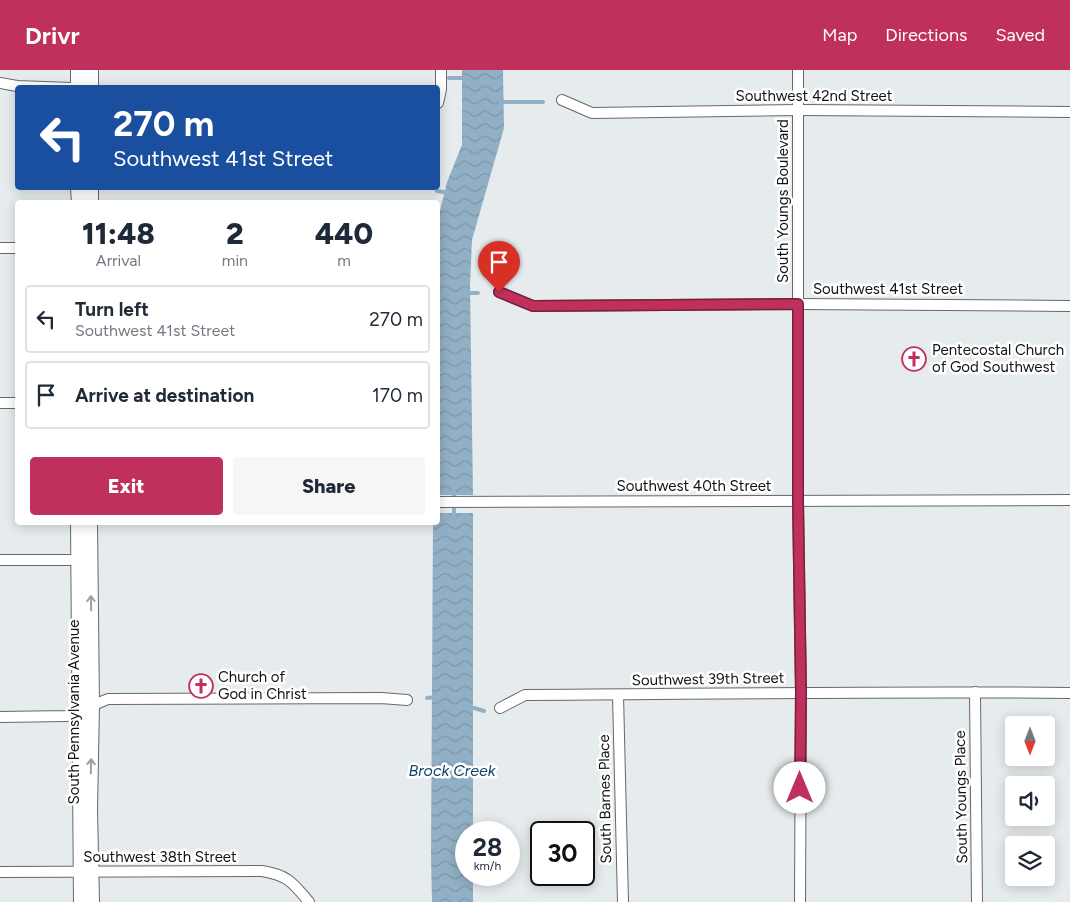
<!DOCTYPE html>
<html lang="en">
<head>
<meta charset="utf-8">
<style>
	:root { --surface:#fff; --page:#f6f6f7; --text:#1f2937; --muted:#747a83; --line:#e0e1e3; --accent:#bf305c }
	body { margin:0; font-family:Figtree,sans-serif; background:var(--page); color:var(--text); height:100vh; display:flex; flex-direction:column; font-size:19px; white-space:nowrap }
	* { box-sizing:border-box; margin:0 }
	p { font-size:16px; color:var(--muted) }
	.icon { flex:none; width:28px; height:28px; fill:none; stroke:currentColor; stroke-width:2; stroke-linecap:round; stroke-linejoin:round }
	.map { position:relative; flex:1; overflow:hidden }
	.sheet { position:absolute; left:15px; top:130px; width:425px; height:325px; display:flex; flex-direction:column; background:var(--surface); border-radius:5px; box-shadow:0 2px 12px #0003 }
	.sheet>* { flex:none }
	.hud { position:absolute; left:15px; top:15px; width:425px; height:105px; border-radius:5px; box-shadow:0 2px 12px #0003; background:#1a4fa0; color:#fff; overflow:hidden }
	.needle { width:32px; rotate:180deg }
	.tools { position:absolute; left:1005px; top:646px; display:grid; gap:10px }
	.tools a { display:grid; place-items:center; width:50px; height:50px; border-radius:5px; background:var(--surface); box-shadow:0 2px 12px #0003; font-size:25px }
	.speed { position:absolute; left:455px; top:751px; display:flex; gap:10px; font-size:25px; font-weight:700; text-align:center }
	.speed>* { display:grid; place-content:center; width:65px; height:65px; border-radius:50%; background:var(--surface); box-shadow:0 2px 12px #0003; line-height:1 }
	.speed small { font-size:12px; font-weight:400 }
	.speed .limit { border:2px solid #111; border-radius:8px; background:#fff; color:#111 }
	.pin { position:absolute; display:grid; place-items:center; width:42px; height:42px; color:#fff; margin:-51px -21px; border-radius:50% 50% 50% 0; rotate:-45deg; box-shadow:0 0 5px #0007 }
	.pin .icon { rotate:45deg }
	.me { position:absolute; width:55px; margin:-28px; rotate:0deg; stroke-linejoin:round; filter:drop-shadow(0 0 4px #0008) }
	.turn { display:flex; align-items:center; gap:18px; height:105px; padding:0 15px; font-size:22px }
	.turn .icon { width:65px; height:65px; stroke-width:2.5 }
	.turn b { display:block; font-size:35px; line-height:42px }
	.eta { display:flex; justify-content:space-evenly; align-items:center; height:85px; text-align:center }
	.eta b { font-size:30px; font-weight:800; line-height:35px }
	.button { display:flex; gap:10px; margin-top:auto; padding:10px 15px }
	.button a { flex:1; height:58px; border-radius:5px; background:var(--accent); color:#fff; font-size:20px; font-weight:800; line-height:58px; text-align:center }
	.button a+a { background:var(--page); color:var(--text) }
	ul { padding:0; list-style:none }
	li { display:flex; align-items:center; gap:15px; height:68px; margin:0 10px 8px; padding:0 5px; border:2px solid var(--line); border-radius:5px }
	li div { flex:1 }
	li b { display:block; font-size:19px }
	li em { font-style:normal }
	header { display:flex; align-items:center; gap:30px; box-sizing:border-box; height:70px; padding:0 25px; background:var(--accent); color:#fff }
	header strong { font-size:24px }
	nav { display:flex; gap:28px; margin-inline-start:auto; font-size:18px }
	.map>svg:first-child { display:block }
</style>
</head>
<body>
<header>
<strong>Drivr</strong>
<nav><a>Map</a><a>Directions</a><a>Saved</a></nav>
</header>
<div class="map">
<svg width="1070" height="832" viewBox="0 0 1070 832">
	<defs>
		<pattern id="water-waves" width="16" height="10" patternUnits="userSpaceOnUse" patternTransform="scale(1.25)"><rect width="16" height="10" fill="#92b0c5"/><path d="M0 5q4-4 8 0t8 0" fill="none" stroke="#7d96a8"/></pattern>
	</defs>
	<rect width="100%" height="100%" fill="#e6ebee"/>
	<g fill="url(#water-waves)">
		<polygon points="462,0 503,0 504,58 472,170 470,215 473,425 438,425 438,149 447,112 462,75"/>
		<polygon points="438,443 473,443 473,762 466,762 466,805 473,805 473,832 432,832 431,788 433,453 438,452"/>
	</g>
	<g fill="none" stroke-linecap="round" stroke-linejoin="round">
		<g stroke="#92b0c5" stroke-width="4">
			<polyline points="449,8 467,8"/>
			<polyline points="500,32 543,32"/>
			<polyline points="437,121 449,123"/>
			<polyline points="466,223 478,223"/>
			<polyline points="454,421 454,446"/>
			<polyline points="427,628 437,627"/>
			<polyline points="469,638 474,638 484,641"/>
		</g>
		<g stroke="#65696c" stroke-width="12">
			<g id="minor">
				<polyline points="798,0 798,431 801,623 800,832"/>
				<polyline points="0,13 17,16 71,18"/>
				<polyline points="562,30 592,43 798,40 1070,42"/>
				<polyline points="438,33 441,19 441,0"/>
				<polyline points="0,178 18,178"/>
				<polyline points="499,222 533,236 798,234 1070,236"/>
				<polyline points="0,333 18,333"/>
				<polyline points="438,432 1070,430"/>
				<polyline points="0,490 84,490"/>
				<polyline points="975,622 977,832"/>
				<polyline points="618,625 623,832"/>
				<path d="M500 638 525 625C707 624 888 621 1070 623"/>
				<polyline points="0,647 67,646 108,629 381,628 407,630"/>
				<path d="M0 802 262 801C288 805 293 813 309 832"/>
			</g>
		</g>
		<g stroke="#65696c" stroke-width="16">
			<g id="secondary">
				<polyline points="91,0 91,18"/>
				<polyline points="78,18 78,0"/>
				<polyline points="78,118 79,132"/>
				<polyline points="91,132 91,118"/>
				<polyline points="78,452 81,832"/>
				<polyline points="90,452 92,635 90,740 92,832"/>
			</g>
		</g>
		<use href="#minor" stroke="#fff" stroke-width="10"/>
		<use href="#secondary" stroke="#fff" stroke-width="14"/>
	</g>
	<defs><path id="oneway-shaft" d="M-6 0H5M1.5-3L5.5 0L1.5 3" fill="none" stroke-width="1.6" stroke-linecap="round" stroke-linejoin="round" transform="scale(1.25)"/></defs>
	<g stroke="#a0a0a1">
		<use href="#oneway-shaft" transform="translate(91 533) rotate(-91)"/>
		<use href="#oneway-shaft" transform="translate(91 696) rotate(-89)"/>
	</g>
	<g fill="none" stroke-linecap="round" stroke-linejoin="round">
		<g stroke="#7c1f3c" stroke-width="12">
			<polyline id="route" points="499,222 533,236 798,234 798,431 801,622 800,718"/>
		</g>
		<use href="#route" stroke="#bf305c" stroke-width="9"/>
	</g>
	<defs>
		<g id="church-ring" transform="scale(1.25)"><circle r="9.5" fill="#fff" stroke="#bf305c" stroke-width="1.5"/><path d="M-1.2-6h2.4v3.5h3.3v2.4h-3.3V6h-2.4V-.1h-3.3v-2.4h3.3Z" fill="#bf305c"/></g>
	</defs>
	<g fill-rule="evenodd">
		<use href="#church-ring" x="914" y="289"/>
		<use href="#church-ring" x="201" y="616"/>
	</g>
	<g text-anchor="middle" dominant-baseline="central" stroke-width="5" stroke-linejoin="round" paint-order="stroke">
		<g font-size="15" fill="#111213" stroke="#fff">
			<text x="814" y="26">Southwest 42nd Street</text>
			<text transform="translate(783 131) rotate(-90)">South Youngs Boulevard</text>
			<text x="888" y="219">Southwest 41st Street</text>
			<text x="694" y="416">Southwest 40th Street</text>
			<text transform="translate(708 609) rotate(-1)">Southwest 39th Street</text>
			<text transform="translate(74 642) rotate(-90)">South Pennsylvania Avenue</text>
			<text transform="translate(961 727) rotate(-91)">South Youngs Place</text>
			<text transform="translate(605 729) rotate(-91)">South Barnes Place</text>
			<text x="160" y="787">Southwest 38th Street</text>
		</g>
		<g font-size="15" fill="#111213" stroke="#fff" text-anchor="start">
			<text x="932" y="280">Pentecostal Church<tspan x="932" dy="17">of God Southwest</tspan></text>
			<text x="218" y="607">Church of<tspan x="218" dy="17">God in Christ</tspan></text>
		</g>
		<g font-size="16" font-style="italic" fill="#0e4463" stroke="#fff">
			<text x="452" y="700">Brock Creek</text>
		</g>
	</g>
</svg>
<div class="tools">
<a><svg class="needle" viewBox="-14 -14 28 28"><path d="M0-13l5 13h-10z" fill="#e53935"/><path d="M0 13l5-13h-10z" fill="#747a83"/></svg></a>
<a><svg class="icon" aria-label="sound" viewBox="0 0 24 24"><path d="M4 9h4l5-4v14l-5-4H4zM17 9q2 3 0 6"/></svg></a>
<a><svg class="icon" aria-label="layers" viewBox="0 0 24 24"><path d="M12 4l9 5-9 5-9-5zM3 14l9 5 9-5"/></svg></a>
</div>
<div class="speed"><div>28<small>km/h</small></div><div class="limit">30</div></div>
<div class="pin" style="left:499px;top:222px;background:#d93025"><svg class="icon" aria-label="arrive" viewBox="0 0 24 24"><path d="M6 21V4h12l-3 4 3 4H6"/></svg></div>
<svg class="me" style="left:800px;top:718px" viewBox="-20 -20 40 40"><circle r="19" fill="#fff"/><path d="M0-13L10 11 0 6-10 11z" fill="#bf305c"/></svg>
<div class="hud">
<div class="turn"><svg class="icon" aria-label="left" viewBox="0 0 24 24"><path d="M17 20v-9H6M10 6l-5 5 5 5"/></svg><div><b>270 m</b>Southwest 41st Street</div></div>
</div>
<section class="sheet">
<div class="eta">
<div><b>11:48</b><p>Arrival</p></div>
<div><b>2</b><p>min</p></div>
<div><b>440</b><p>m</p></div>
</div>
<ul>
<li><svg class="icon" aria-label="left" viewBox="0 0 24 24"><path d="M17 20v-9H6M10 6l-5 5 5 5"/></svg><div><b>Turn left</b><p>Southwest 41st Street</p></div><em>270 m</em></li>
<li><svg class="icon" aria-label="arrive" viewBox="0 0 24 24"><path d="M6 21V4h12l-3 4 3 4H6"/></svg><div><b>Arrive at destination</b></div><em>170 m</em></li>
</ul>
<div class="button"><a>Exit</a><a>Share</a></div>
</section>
</div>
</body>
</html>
